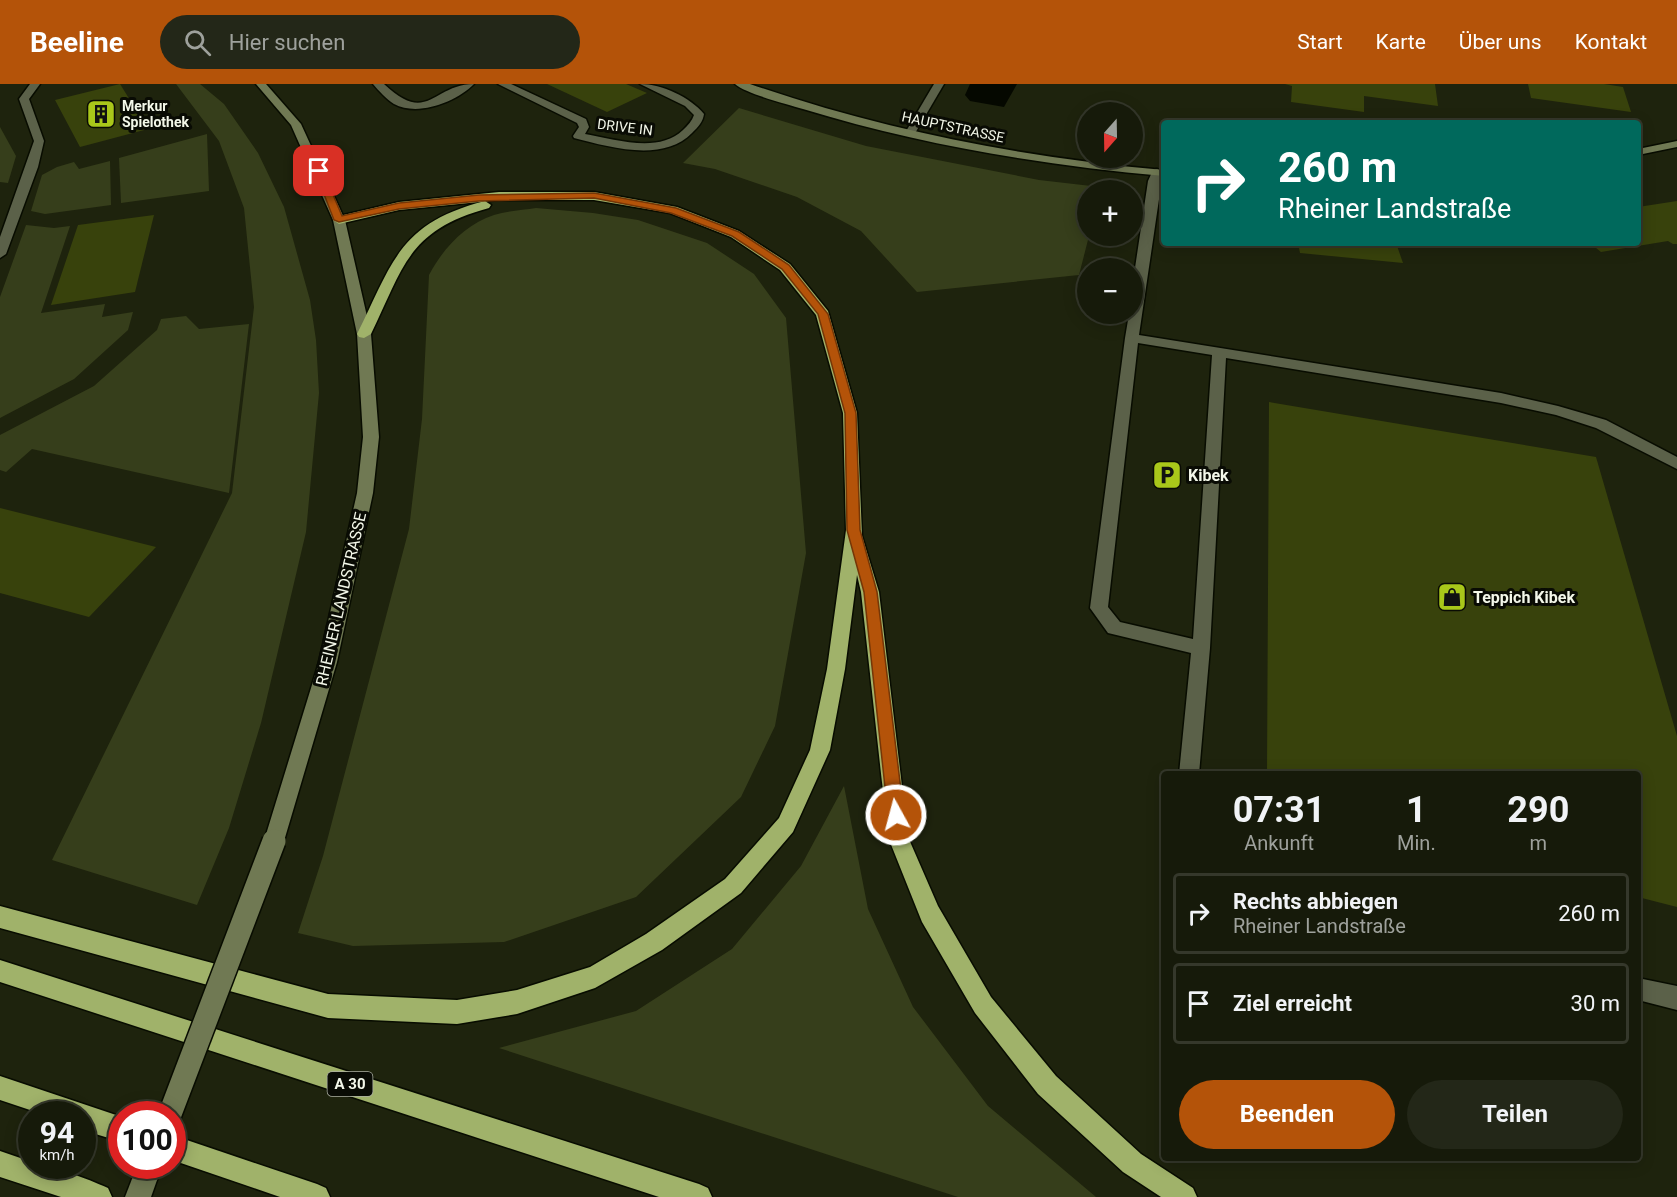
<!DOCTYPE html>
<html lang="de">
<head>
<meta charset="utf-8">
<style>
	:root { --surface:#161a0a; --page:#232718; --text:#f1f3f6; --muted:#9ea19c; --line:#35382b; --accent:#b45309 }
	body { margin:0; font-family:Roboto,sans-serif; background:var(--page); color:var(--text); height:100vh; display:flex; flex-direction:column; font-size:22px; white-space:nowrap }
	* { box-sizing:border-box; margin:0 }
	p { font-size:20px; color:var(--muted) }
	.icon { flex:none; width:33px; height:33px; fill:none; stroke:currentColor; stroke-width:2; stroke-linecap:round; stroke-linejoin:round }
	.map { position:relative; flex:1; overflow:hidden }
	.drawer { position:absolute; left:1161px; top:687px; width:480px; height:390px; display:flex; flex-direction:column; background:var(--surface); border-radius:6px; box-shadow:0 3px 15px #0003,0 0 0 2px var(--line) }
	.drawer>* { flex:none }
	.top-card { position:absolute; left:1161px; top:36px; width:480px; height:126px; border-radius:6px; box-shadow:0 3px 15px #0003,0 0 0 2px var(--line); background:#00695c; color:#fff; overflow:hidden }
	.needle { width:39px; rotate:200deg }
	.tools { position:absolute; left:1077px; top:18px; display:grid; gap:12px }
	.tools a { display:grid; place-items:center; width:66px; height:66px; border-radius:50%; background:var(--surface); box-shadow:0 3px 15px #0003,0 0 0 2px var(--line); font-size:30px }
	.speed { position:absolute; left:18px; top:1017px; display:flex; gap:12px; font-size:30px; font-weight:700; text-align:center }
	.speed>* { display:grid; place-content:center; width:78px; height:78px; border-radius:50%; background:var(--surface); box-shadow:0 3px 15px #0003,0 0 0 2px var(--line); line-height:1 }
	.speed small { font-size:15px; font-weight:400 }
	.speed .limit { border:9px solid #d22; background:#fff; color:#111 }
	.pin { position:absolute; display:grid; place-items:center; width:51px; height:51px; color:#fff; margin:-26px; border-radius:12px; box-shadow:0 3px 9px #0006 }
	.me { position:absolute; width:66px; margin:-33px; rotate:353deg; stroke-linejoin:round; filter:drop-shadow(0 0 4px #0008) }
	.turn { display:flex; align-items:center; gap:21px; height:126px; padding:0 18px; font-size:27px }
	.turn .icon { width:78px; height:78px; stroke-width:2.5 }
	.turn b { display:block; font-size:42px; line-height:51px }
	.eta { display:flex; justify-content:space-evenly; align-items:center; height:102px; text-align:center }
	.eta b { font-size:36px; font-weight:700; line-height:42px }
	.action { display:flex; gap:12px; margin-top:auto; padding:12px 18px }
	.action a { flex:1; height:69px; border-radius:36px; background:var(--accent); color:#fff; font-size:24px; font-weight:700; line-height:69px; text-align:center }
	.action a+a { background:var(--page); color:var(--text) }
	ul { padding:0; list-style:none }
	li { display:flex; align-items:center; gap:18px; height:81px; margin:0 12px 9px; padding:0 6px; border:3px solid var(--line); border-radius:6px }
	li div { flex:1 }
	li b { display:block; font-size:22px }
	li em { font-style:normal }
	header { display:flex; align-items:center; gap:36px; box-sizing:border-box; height:84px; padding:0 30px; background:var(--accent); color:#fff }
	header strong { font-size:28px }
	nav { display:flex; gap:33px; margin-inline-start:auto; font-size:21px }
	.search { width:420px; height:54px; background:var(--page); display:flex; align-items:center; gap:15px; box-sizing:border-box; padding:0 21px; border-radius:33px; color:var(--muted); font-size:22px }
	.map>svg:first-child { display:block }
</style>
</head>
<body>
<header>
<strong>Beeline</strong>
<div class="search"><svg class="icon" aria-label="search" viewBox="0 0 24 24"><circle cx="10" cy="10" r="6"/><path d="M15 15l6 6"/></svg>Hier suchen</div>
<nav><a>Start</a><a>Karte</a><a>Über uns</a><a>Kontakt</a></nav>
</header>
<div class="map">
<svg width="1677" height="1113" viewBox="0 0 1677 1113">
	<rect width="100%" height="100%" fill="#1e230d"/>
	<g fill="#363e1b">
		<polygon points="176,0 200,0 224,20 258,69 284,123 310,216 316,256 319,309 306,448 261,639 229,744 197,821 52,776 232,409 254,223 244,124 219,57"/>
		<polygon points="739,24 866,62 1039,96 1100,103 1099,106 1088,106 1089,152 1079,191 917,208 861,147 797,113 715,85 683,79"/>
		<polygon points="0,43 16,72 8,99 0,98"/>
		<polygon points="207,50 209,107 121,119 119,74"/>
		<polygon points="110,77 111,121 45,130 31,127 42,91 57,83 74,78 79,85"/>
		<path d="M536 124 593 129 638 136 707 159 754 190 786 234 806 469 775 642 741 713 636 813 504 858 353 862 298 849 323 772 409 445 422 335 429 191C442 166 465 140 494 131 507 127 523 126 536 124Z"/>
		<polygon points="26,141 54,144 70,142 41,229 105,220 102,233 133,228 128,246 74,295 0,334 0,213"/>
		<polygon points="186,232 199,245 249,240 229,409 32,365 6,388 0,386 0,351 94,302 157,246 161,235"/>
		<polygon points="844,702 868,825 913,923 988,1022 1096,1113 958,1113 499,964 636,927 732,865 801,782"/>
	</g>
	<polygon fill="#050800" points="970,0 1017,0 1004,23 970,17 965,11"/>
	<g fill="#38420c">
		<polygon points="120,0 148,45 80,63 55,16"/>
		<polygon points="547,0 626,0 647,9 607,28"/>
		<polygon points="1285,0 1435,0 1438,22 1364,12 1364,28 1291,18 1292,2"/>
		<polygon points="1528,0 1604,0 1623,3 1631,28 1531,14"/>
		<polygon points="1677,117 1677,160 1673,160 1668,157 1601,168 1590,159 1638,159 1638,123"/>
		<polygon points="154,131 135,208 51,221 78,141"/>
		<polygon points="1298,159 1396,159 1403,179 1300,169"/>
		<polygon points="1269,318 1596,373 1677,652 1677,823 1638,813 1638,690 1267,690"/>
		<polygon points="0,424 156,463 89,533 0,509"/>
	</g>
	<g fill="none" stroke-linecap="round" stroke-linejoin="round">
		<g stroke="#080c00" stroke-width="3">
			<g id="lane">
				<path d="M373 0H384C428 42 433 0 474 0 456 18 418 33 394 20 386 15 379 7 373 0Z"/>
				<path d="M498 0H511L586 35 589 43 585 50C615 55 658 70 683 46 688 41 692 37 694 31L685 22 640 0C662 0 690 13 704 30 703 38 698 43 692 49 663 79 609 63 574 54L573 52 579 43 577 39Z"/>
				<polygon points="934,0 944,0 914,51 906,51 905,49"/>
				<path d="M1157 85 1163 88 1139 251 1501 309 1558 322 1606 336 1677 373V385L1596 344 1556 331 1501 319 1226 274 1210 564 1199 690H1179L1191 569 1108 549 1090 524 1125 254 1129 230H1132V204L1148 97 1153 86ZM1138 259 1212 271 1193 555 1120 538 1108 523Z"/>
				<polygon points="1638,894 1677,902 1677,926 1638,916"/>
			</g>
		</g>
		<g stroke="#080c00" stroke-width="3">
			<polygon id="street" points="30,0 40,0 29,15 44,57 38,83 6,170 0,174 0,153 34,57 19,15"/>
		</g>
		<g stroke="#080c00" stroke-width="3">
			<g id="secondary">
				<polygon points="256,0 266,0 301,40 345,136 371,250 379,353 373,409 337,578 284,757 281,764 274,767 267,764 264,757 319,578 357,409 363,353 357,250 333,136 291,41"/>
				<path d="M735 0H750C885 47 1022 73 1164 86V92C1041 81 921 61 803 25 787 20 746 10 735 0Z"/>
				<polygon points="1677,57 1677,63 1638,71 1638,65"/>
				<polygon points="137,1082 162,1082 151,1113 125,1113"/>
			</g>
		</g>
		<g stroke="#080c00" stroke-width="3">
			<g id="highway">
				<polygon points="499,108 594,108 677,123 739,147 790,180 828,227 857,329 862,452 879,508 908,753 938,822 991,913 1056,992 1141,1070 1193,1104 1197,1113 1161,1113 1123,1088 1038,1010 975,929 922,838 888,753 861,508 857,491 845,585 830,666 793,748 741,809 662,866 595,904 517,930 457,940 328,934 0,844 0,822 328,910 457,916 517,906 590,883 646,850 725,795 779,734 810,666 827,585 846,446 843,329 816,231 780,186 731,153 670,129 594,116 499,116 399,126 339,140 333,136 335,133 399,118"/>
				<path d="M485 117 491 121 489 124C408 146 404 182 371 250L364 254 359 253 357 250C393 178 399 139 485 117Z"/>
				<polygon points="0,876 699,1100 708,1104 712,1113 659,1113 0,898"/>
				<polygon points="0,992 122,1033 122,1058 82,1046 82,1030 42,1030 0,1016"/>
				<polygon points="172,1051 317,1100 326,1104 330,1113 280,1113 172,1076"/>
				<path d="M0 1067 32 1078V1082C56 1082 85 1094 108 1104L112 1113H61L0 1093Z"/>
			</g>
		</g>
		<use href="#lane" fill="#5b6149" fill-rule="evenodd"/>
		<use href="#street" fill="#5b6149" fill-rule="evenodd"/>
		<use href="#secondary" fill="#707953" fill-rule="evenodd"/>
		<use href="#highway" fill="#a0b26a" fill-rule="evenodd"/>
		<g stroke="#080c00" stroke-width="26" stroke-linecap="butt">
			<polyline id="secondary-bridge" points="170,1030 274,757"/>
		</g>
		<use href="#secondary-bridge" stroke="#707953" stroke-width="23"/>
	</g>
	<polygon fill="#b45309" stroke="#753606" stroke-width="1.5" points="319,84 323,87 342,132 399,119 479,111 594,109 676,124 739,148 789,181 828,230 856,329 860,446 877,508 904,731 901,736 896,738 890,736 888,731 864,508 847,446 845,329 818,230 782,185 732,152 671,129 594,114 479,117 399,125 339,138 334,136 315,87"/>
	<defs>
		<g id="building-square" transform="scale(1.5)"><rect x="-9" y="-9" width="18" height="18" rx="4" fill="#a9c71a" stroke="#090b04"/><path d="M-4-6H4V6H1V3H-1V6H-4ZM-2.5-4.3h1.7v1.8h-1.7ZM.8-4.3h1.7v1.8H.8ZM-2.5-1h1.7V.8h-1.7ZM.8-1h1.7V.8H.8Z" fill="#111"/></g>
		<g id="parking-square" transform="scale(1.5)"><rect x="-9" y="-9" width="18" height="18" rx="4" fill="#a9c71a" stroke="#090b04"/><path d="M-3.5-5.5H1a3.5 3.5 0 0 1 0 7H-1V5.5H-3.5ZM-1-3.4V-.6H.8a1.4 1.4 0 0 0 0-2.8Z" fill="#111"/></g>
		<g id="shop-square" transform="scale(1.5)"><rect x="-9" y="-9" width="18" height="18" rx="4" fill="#a9c71a" stroke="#090b04"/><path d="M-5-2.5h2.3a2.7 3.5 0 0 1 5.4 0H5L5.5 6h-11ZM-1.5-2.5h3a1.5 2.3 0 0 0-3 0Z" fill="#111"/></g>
	</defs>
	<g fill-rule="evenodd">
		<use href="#building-square" x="101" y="30"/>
		<use href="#parking-square" x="1167" y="391"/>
		<use href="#shop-square" x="1452" y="513"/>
	</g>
	<g text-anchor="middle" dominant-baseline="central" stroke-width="6" stroke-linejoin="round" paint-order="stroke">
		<g font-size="14" font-weight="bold" fill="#f3f7e9" stroke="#090b04" text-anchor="start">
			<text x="122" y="22">Merkur<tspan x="122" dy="16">Spielothek</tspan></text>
		</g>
		<g font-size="14" fill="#f3f7e9" stroke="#090b04">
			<text transform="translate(625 43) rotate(7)">DRIVE IN</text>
			<text transform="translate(953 43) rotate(12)">HAUPTSTRASSE</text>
		</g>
		<rect fill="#090b04" stroke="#adb0a4" stroke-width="1.5" x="327.5" y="988" width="45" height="24" rx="4.5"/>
		<g font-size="15" font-weight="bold" fill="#f3f7e9">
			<text x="350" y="1000">A 30</text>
		</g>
		<g font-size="16" font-weight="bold" fill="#f3f7e9" stroke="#090b04" text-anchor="start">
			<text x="1188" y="391">Kibek</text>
			<text x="1473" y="513">Teppich Kibek</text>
		</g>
		<g font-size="16" fill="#f3f7e9" stroke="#090b04">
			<text transform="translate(341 515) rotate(-77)">RHEINER LANDSTRASSE</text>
		</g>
	</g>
</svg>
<div class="tools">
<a><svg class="needle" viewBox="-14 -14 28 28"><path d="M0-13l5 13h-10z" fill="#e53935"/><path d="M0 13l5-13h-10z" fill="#9ea19c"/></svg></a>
<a>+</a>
<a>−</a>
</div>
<div class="speed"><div>94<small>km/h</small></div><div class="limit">100</div></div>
<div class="pin" style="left:319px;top:87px;background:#d93025"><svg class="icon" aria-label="arrive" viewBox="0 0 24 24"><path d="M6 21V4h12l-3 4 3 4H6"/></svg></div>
<svg class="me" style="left:896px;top:731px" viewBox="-20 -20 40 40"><circle r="17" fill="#b45309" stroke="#fff" stroke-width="3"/><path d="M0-11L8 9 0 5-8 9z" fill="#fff"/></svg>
<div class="top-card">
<div class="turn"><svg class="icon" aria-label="right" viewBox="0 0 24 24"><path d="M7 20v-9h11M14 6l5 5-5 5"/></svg><div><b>260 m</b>Rheiner Landstraße</div></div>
</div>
<section class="drawer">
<div class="eta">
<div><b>07:31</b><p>Ankunft</p></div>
<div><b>1</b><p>Min.</p></div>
<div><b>290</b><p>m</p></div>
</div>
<ul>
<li><svg class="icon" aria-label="right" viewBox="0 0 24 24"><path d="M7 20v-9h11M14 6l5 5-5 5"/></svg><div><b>Rechts abbiegen</b><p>Rheiner Landstraße</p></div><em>260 m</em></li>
<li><svg class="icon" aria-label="arrive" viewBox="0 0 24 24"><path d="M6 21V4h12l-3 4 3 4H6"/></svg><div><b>Ziel erreicht</b></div><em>30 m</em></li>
</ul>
<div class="action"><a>Beenden</a><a>Teilen</a></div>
</section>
</div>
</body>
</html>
